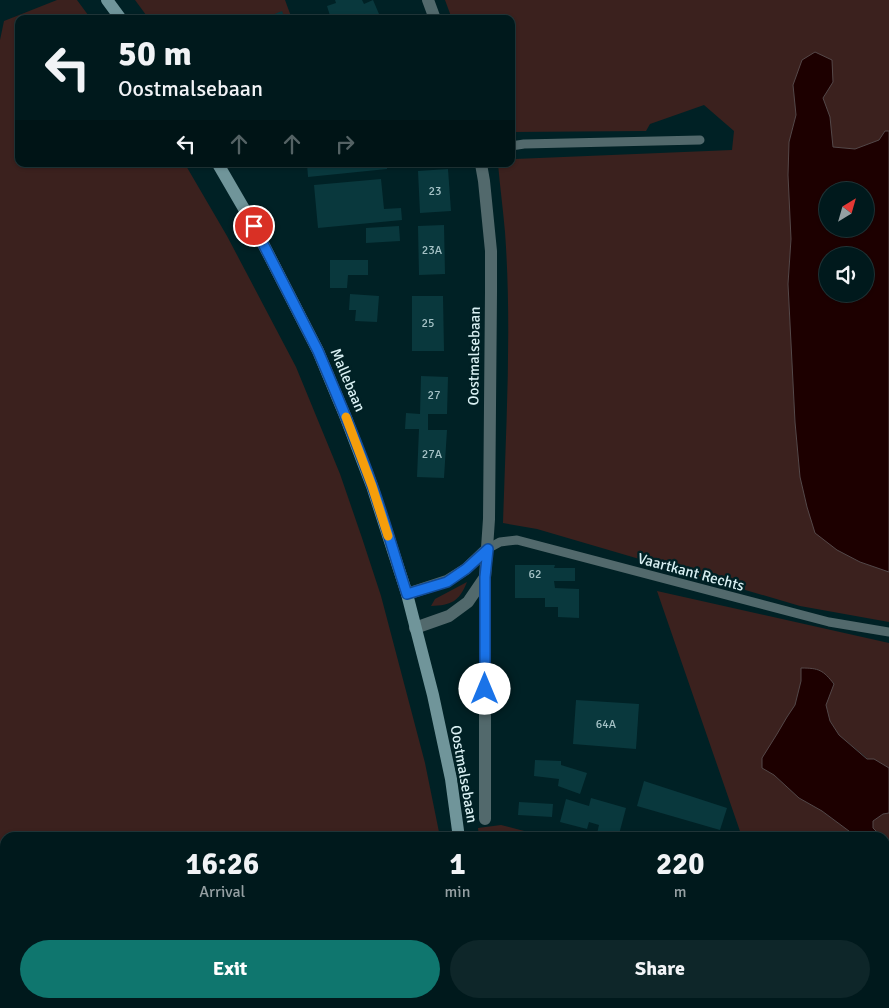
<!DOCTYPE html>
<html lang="en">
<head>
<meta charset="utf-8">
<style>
	:root { --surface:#00191c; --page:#0e2629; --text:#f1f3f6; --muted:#95a0a3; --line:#22383b; --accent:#0f766e }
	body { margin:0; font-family:Signika,sans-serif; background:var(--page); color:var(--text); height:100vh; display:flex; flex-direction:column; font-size:19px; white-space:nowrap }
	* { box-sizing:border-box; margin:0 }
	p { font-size:16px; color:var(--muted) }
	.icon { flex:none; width:28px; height:28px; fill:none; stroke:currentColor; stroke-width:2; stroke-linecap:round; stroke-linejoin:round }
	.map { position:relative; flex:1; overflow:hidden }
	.panel { position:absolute; left:0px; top:832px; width:890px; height:176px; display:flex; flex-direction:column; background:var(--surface); border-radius:15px 15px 0 0; box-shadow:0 1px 4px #0004,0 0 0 1px var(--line) }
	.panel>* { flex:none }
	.banner { position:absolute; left:15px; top:15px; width:500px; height:152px; border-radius:10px; box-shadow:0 1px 4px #0004,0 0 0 1px var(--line); background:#00191c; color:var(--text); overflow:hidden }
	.needle { width:32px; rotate:37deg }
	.controls { position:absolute; left:819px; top:182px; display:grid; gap:10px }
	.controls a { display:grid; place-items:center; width:55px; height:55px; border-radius:50%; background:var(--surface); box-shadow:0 1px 4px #0004,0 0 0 1px var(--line); font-size:25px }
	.pin { position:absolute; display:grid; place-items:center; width:42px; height:42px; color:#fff; margin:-21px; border:2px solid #fff; border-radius:50%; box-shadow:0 1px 5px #0007 }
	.me { position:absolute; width:55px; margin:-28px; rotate:0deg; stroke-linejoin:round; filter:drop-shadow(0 0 4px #0008) }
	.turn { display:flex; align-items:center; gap:18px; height:105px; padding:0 20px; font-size:22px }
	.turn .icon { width:65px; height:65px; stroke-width:2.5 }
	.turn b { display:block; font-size:35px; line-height:42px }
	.lanes { display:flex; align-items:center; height:48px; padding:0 20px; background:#0003; justify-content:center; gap:25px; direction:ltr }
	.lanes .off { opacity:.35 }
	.eta { display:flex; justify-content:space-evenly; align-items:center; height:85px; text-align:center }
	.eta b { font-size:30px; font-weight:700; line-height:35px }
	.action { display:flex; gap:10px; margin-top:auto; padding:10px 20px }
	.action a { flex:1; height:58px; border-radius:30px; background:var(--accent); color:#fff; font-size:20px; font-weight:700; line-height:58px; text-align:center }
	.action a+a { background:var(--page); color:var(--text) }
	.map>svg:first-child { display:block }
</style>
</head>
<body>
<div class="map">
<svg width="889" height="1008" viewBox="0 0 889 1008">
	<rect width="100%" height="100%" fill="#002125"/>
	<polygon fill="#0e2b2f" points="885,936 889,937 889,1008 763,1008 763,1004 885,1004"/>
	<g fill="#3b211e">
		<polygon points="57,0 77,0 91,19 19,19 19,164 185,164 227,236 296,367 340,474 362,538 381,596 425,763 440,837 5,838 5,1004 298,1004 296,1008 0,1008 0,40 4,21"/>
		<polygon points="135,0 285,0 292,19 149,19"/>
		<path d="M445 0H889V131H885L879 140 855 149 833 147 830 117 823 98 833 82 793 85 796 115 789 142 791 239 788 284 795 422 800 477 807 507 837 550 860 562 889 572V622L800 606 537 529 503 523C506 426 512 329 505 232 503 209 500 187 498 164H511V160L515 159 732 150 734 131 704 105 650 124 646 131 511 132V19H452Z"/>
		<path d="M467 582C459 602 451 605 431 606L435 599Z"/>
		<polygon points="657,591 889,643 889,768 874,759 868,759 839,735 830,721 826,705 834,683 801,668 801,681 795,705 787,717 762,768 774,775 799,798 822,811 857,837 742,837"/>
		<polygon points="889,813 889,845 885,841 885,838 882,837 873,828 873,821 883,814"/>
		<polygon points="501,825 547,837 479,837 478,828"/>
		<polygon points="885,863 889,865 889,937 885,936"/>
		<rect x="487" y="1004" width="276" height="4"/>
	</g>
	<g fill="#1d0000" stroke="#554849" fill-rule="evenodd">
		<path d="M815 52 832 60 833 82 823 98 830 117 833 147 855 149 879 140 885 131H889V572L860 562 837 550 815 533 807 507 800 477 795 422 788 284 791 239 788 175 789 142 796 115 793 85 802 60ZM828 191H865V229H828ZM828 256H865V294H828Z"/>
		<path d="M801 668C819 668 823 670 834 684L826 705 830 721 839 735 867 759H874L889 768V813L883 814 873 821V828L882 837H857L822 811 799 798 774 775 762 768V758L777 734 787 717 795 705 801 681Z"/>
	</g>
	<g fill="#09383d">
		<polygon points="335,0 362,0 364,4 373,0 379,14 365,19 331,19 327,6 336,3"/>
		<polygon points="282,11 285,19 262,19"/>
		<polygon points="307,164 387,164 387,169 308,177"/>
		<polygon points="448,169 451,211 420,213 418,171"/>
		<polygon points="381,179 384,209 401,208 402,220 318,228 314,185"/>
		<polygon points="444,225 445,274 419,275 418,226"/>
		<polygon points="399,226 400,241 366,243 366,228"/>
		<polygon points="330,260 368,260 368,275 348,275 347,288 330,288"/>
		<polygon points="350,294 379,296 377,322 355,321 356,310 349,310"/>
		<polygon points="412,296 443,296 444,351 412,351"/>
		<polygon points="421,376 448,377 447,414 428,414 428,430 447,430 444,478 417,477 419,429 405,429 406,413 420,414"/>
		<polygon points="515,565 555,565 554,568 575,568 575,581 554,581 555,588 579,589 579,618 558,617 558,607 545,607 545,598 515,598"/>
		<polygon points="576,700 639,704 636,749 573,744"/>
		<polygon points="535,760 561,761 561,765 587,773 580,794 558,786 559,779 534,776"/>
		<polygon points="644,781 727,808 720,830 637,806"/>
		<polygon points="591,798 626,808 618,838 596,838 599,825 589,822 587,829 560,822 566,799 589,806"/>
		<polygon points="519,802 553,804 552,817 518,815"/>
		<polygon points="299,1004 328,1004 326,1008 298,1008"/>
		<rect x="404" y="1004" width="30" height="4"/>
	</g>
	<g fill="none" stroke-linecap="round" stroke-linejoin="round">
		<g stroke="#52696c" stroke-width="9">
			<polyline points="511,146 524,144 700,140"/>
			<polyline points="487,549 500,542 517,540 829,622 889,632"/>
		</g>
		<g stroke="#52696c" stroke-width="12">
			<polyline points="428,0 435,19"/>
			<polyline points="481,164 484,181 491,251 491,292 489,519 485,577 485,819"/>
			<polyline points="407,594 447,581 466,569 487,549"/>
			<polyline points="415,628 449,616 468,602 485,577"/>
		</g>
		<g stroke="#70959a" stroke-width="12">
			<polyline points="107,0 121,19"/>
			<polyline points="218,164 254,226 318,351 346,418 372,486 407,594 433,695 451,779 459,838"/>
			<polyline points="477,1004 477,1008"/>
		</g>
	</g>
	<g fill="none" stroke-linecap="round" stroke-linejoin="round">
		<g stroke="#114b97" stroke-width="12">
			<path id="route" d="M254 226 318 351C337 395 356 440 372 485 385 521 395 558 407 594L447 582 466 569 488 549 485 577V689"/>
		</g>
		<use href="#route" stroke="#1a73e8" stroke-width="9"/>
		<polyline stroke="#f59e0b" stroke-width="9" points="346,417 372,486 388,536"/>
	</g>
	<g text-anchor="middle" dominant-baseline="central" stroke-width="5" stroke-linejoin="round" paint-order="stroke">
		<g font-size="12" fill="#a5c2c6">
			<text x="435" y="191">23</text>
			<text x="432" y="250">23A</text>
			<text x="428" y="323">25</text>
			<text x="434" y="395">27</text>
			<text x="432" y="454">27A</text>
			<text x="535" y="574">62</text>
			<text x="606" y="724">64A</text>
		</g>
		<g font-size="15" fill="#d9f0f3" stroke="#002125">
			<text transform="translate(474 356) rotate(-89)">Oostmalsebaan</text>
			<text transform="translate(348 380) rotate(67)">Mallebaan</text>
			<text transform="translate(691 572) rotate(15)">Vaartkant Rechts</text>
			<text transform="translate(464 774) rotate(80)">Oostmalsebaan</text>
		</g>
	</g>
</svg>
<div class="controls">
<a><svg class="needle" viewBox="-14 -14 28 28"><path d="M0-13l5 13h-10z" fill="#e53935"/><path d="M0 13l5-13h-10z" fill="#95a0a3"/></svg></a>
<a><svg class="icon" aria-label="sound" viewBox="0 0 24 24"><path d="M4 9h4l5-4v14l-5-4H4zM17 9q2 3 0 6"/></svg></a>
</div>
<div class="pin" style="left:254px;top:226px;background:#d93025"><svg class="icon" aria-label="arrive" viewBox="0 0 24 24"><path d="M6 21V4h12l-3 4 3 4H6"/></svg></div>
<svg class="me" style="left:485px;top:689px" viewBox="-20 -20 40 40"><circle r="19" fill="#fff"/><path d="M0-13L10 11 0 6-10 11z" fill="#1a73e8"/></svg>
<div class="banner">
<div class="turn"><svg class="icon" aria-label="left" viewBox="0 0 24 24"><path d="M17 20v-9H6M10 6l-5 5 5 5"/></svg><div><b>50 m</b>Oostmalsebaan</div></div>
<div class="lanes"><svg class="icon" aria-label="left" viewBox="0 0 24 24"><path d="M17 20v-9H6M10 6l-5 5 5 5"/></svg><svg class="icon off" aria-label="ahead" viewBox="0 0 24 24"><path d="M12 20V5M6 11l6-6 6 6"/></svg><svg class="icon off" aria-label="ahead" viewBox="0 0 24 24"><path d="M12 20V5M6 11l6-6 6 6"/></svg><svg class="icon off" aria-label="right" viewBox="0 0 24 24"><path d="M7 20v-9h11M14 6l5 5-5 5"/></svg></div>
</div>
<section class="panel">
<div class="eta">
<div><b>16:26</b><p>Arrival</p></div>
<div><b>1</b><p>min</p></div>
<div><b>220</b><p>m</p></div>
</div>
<div class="action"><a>Exit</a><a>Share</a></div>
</section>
</div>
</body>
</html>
